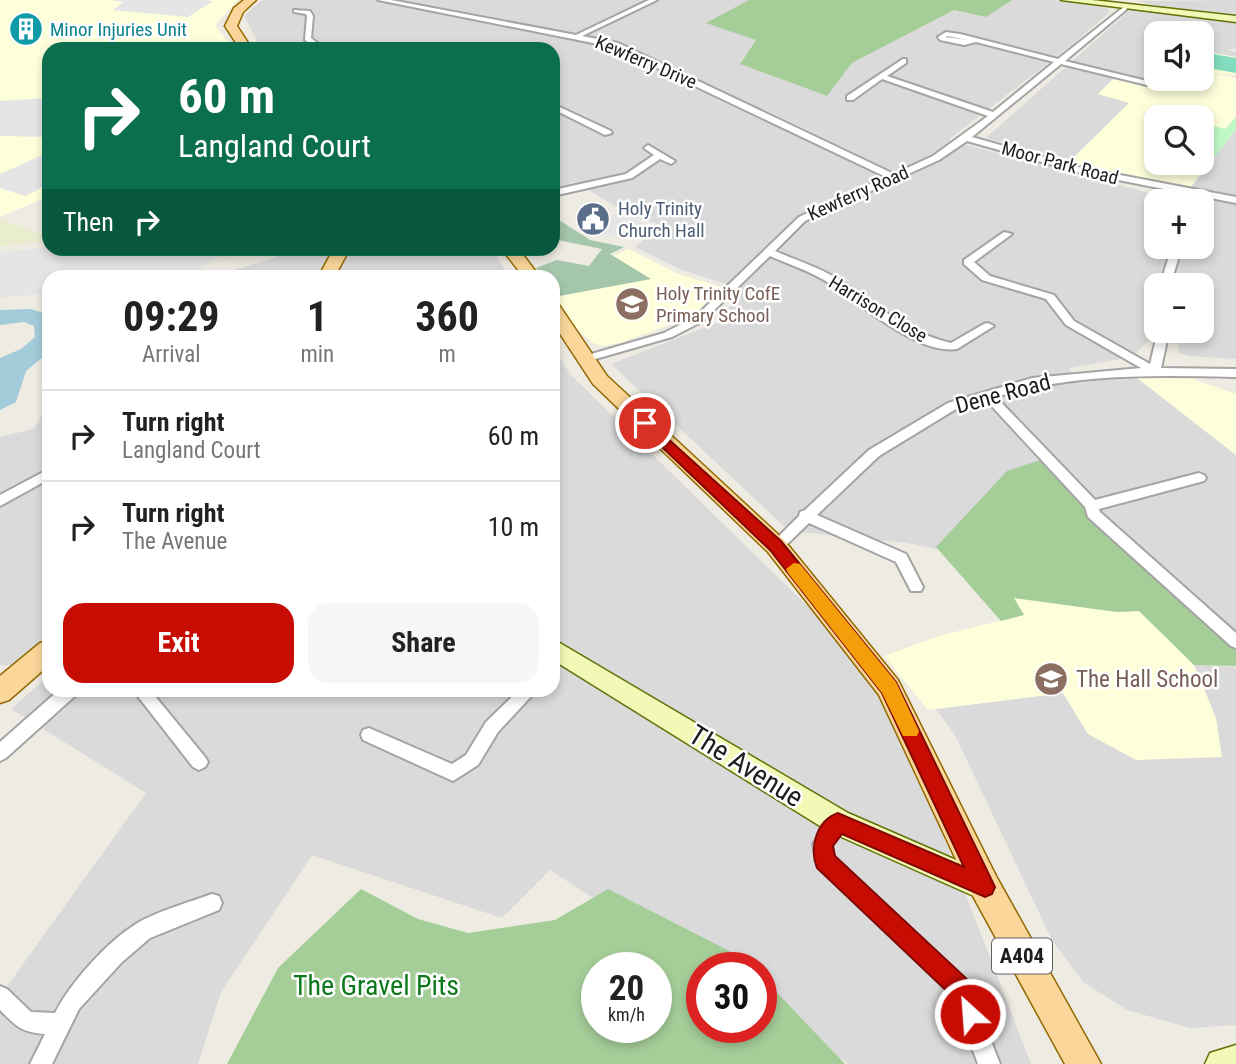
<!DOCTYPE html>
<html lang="en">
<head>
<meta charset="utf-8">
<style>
	:root { --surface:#fff; --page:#f6f6f6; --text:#222; --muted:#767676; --line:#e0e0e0; --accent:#c70c03 }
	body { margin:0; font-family:"Roboto Condensed",sans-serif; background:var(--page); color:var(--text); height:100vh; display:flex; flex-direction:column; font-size:26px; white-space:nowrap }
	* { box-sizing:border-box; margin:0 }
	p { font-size:23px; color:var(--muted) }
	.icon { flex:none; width:38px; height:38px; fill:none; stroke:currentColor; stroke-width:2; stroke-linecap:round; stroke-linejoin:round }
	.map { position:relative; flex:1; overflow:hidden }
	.sheet { position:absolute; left:42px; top:270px; width:518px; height:427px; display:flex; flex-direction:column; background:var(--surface); border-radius:21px; box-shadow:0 4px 10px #0003 }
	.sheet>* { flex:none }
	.top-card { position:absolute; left:42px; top:42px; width:518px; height:214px; border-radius:21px; box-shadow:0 4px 10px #0003; background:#0b6e4f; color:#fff; overflow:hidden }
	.buttons { position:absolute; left:1144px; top:21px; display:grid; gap:14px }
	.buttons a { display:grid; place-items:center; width:70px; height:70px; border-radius:14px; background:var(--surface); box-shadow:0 4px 10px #0003; font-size:35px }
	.speed { position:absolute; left:581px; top:952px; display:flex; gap:14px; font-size:35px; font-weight:700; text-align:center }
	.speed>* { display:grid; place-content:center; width:91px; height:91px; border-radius:50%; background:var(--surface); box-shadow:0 4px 10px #0003; line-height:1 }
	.speed small { font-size:18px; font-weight:400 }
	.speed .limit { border:10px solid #d22; background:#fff; color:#111 }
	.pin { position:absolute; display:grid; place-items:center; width:60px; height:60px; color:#fff; margin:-30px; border:4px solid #fff; border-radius:50%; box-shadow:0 2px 7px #0007 }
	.me { position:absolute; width:77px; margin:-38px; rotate:334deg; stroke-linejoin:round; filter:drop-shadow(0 0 5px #0008) }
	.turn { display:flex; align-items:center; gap:24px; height:147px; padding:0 21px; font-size:32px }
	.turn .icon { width:91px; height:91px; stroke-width:2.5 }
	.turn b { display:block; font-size:49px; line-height:60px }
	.then { display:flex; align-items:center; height:66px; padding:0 21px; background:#0003; gap:14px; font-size:26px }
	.eta { display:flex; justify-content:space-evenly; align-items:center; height:119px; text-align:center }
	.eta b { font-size:42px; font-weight:700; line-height:49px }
	.primary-button { display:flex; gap:14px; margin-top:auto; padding:14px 21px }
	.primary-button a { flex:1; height:80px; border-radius:21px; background:var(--accent); color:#fff; font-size:28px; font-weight:700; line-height:80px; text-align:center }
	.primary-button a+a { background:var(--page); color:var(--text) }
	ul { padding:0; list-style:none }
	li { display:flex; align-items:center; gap:21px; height:91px; padding:0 21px; border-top:2px solid var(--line) }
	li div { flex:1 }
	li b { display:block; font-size:26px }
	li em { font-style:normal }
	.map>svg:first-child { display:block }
</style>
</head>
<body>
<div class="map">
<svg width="1236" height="1064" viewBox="0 0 1236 1064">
	<rect width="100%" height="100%" fill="#eeebe2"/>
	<g fill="#dbdada">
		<polygon points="262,0 751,0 756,40 740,63 826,96 852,63 954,10 986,17 1012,0 1051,0 1107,8 1110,12 1068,48 948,140 1179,201 1157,201 1157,247 1202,247 1202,201 1181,201 1236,129 1236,359 1188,356 1179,353 1177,331 1202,331 1202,285 1157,285 1157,306 1148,303 1150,339 1132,357 1069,368 1078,384 1132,374 1236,455 1236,643 969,556 907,543 789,531 611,364 719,322 742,289 682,270 635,247 661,225 632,216 575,182 553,188 553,49 261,49 244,16"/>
		<polygon points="1236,0 1236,14 1160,7 1139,1"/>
		<polygon points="1130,10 1236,21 1236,48 1228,50 1236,52 1236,57 1202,51 1202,33 1157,33 1157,79 1176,79 1169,86 1143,85 1114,78 1099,94 1130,102 1069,162 986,138"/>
		<polygon points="306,248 492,249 509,276 214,276"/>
		<polygon points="553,346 570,374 883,680 1031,1064 849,1064 761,1007 761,968 702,969 550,870 502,918 312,855 221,992 198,1064 0,1064 0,996 146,793 11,709 49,675 49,690 553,690"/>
		<polygon points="49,405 49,665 0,665 0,437 33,429"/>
		<polygon points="1194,665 1234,667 1236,670 1236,1025 1190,1028 1127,1010 1083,982 1052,940 955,735 936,709 1063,693 1088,734 1216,718"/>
	</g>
	<g fill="#fdffdb" fill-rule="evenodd">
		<polygon points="0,0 238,0 215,25 233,49 49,49 49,196 0,217"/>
		<path d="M1202 51 1236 57V75L1214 73 1236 78V129L1189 189 1066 165 1129 103 1098 94 1114 78 1142 85 1147 80 1175 86 1181 79H1202V71H1210L1202 69ZM1157 117H1202V163H1157Z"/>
		<polygon points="629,249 676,273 721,287 697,312 683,320 620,343 601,346 591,342 574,326 554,297 649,279 613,256"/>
		<polygon points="1185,370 1198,381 1236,394 1236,455 1132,374"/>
		<polygon points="1013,598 1117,612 1139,611 1194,665 1216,718 1222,757 1136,760 1088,734 1063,693 928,710 884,656 939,636 1023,615"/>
	</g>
	<polygon fill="#e9edce" points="0,219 49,237 49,241 0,246"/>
	<g fill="#a5cd98" fill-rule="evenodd">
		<polygon points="749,0 1012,0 986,17 954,10 852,63 827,96 740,64 756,40 706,23"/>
		<polygon points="1047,458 1092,506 1236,642 1236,666 1194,665 1139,611 1117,612 1014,598 1024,615 1001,621 936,547 1007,471"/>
		<path d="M361 889 418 919 468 933 555 920 608 889 745 959 754 968H702V1027H761V976L845 1064H227L278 968ZM597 968H656V1027H597Z"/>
	</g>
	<polygon fill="#a4c6ab" points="553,216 590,240 624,247 610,254 651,279 554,297 553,276 541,276 536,268 557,260 589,266 602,249 553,239"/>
	<polygon fill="#bff8c6" points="1236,117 1236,129 1210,163 1202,161 1202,123 1225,129"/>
	<polygon fill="#81ddbe" points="1202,52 1236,58 1236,73 1202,67"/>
	<g fill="#e5e5e5">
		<polygon points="112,0 203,0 213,1 188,17 113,10 123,2"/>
		<polygon points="49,98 49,137 0,136 0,101"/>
		<polygon points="49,152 49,184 25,196 0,188 0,174"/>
		<polygon points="614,214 633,218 643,223 621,237 600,233"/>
		<polygon points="49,248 101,257 130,248 294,249 219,257 187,276 49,276 49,293 0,298 0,252"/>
	</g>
	<polygon fill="#a3ccdb" points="31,309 49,315 49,352 26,371 16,402 0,410 0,358 21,349 35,337 34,326 24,322 0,325 0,310"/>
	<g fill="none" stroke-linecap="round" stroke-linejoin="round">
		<g stroke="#a4a4a4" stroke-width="4">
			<g id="street">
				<path d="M378 0H391L576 35 649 0H657L582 36 618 43 894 174 933 156 988 116 882 79 853 100H847V96L903 59H906V63L887 76 993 112 1054 62 976 42 964 45 940 40 938 37 946 32 960 34 1058 59 1125 6 1127 9 1065 61 1147 81V85L1061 64 972 137 1078 167 1236 197V203L1077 172 967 141 939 160 805 221 775 251C795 260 816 266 834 277 873 301 906 333 951 343L984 324 988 323 994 326 957 349C916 355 858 301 824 280 807 270 788 264 770 256L703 321 672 337 585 362 581 361V357L664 333 695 317 799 217 886 177 613 47ZM947 36 968 40 946 37Z"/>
				<polygon points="294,10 310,11 313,16 311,38 325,49 316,49 305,40 307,16 306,14 294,12"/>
				<polygon points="553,104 611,131 612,133 605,135 553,109"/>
				<polygon points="648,145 675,161 671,164 660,159 632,178 553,196 553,190 626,174 654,155 644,148"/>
				<path d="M1004 232 1012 234 974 262 990 276 1054 295 1074 321 1150 364 1158 331H1169L1161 368 1236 369V377C1155 375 1074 373 996 397L1095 500 1199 473 1204 475 1206 478 1204 481 1099 509 1100 512 1236 633V648L1231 646 1088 517 1085 507 986 400 956 409 879 456 817 515 906 554 923 587 921 591H911L896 562 809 523 781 550 776 551 769 546 799 516 800 512 805 510 869 450 948 403 1032 378 1141 368 1066 325 1046 299 982 280 964 264V260Z"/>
				<polygon points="1172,247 1182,247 1170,285 1160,285"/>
				<polygon points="49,469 49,479 0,506 0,495"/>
				<polygon points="59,690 78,690 76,695 6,758 0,761 0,742"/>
				<polygon points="133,690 150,690 205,757 208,762 205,767 199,770 193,767"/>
				<polygon points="519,690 537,690 498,732 478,765 453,781 363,740 361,735 363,730 369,728 452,764 466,755 486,722"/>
				<polygon points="838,814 844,816 847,822 832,846 833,856 968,982 1000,1064 978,1064 953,996 818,867 813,844 832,816"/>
				<path d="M212 894 219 896 222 903 219 910 150 938 122 962 79 1009 52 1064H30L45 1034C21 1032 17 1027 0 1010V986L7 989 31 1012 55 1013C70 983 107 942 136 924 155 912 190 902 212 894Z"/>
			</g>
		</g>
		<g stroke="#607106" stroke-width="3">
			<g id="secondary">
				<polygon points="1061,0 1092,0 1236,16 1236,22"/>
				<polygon points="553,639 848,813 995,877 999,887 995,897 985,901 828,831 553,660"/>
				<polygon points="1236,1045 1236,1064 1205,1064 1210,1053"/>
			</g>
		</g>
		<g stroke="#936a02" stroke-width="3">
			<g id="primary">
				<polygon points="244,0 256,0 243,12 237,26 252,49 240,49 225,26 234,8"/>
				<polygon points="334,248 350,248 335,276 319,276"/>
				<polygon points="501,248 518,248 539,276 523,276"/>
				<polygon points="553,304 559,305 607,376 784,540 898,680 996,876 1101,1064 1065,1064 974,898 879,695 768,552 593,384 553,323"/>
				<polygon points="49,640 49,665 9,700 0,703 0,676 40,643"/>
			</g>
		</g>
		<use href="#street" fill="#fff" fill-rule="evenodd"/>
		<use href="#secondary" fill="#f2f8b6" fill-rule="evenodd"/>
		<use href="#primary" fill="#fad69b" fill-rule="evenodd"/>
	</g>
	<path fill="#c70c03" stroke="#810802" stroke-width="2" d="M645 418 781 541 896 682 995 887 992 894 985 897 842 834 833 846 835 856 969 981 982 1014 979 1022 970 1026 962 1022 952 996 817 868C809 848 816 821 838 813L964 867 882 693 770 550 640 426 638 423Z"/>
	<polygon fill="#f59e0b" points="794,563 800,564 896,682 919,731 917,736 903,736 882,693 788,573 786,569"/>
	<defs>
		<g id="building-disc" transform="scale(1.75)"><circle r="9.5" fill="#0f9aa8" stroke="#fff"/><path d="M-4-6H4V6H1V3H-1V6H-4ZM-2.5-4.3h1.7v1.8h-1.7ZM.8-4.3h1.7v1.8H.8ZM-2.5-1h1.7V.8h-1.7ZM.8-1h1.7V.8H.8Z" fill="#fff"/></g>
		<g id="civic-disc" transform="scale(1.75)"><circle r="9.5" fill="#5c6f8a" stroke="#fff"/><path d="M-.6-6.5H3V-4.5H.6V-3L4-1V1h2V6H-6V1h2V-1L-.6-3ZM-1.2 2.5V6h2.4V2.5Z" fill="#fff"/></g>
		<g id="school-disc" transform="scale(1.75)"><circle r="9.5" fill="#8d6e63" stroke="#fff"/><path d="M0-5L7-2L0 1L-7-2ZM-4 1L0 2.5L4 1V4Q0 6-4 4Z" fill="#fff"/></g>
	</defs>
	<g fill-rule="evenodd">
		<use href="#building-disc" x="26" y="29"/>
		<use href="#civic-disc" x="593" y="219"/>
		<use href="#school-disc" x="632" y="304"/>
		<use href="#school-disc" x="1051" y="679"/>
	</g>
	<g text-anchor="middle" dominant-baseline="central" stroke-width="5" stroke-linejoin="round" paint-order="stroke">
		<g font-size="19" fill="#0d838f" stroke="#fff" text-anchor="start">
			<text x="50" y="29">Minor Injuries Unit</text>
		</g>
		<g font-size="19" fill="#1d1d1d" stroke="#fff">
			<text transform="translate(646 62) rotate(23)">Kewferry Drive</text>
			<text transform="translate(1060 163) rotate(15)">Moor Park Road</text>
			<text transform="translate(858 193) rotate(-24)">Kewferry Road</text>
			<text transform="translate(878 309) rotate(31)">Harrison Close</text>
		</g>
		<g font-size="19" fill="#4e5e75" stroke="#fff" text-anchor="start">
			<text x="618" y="208">Holy Trinity<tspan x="618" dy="22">Church Hall</tspan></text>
		</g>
		<g font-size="19" fill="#785e54" stroke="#fff" text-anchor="start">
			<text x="656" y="293">Holy Trinity CofE<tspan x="656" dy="22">Primary School</tspan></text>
		</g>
		<rect fill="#fff" stroke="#616161" stroke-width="2" x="992" y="938.5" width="60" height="35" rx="5"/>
		<g font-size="21" font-weight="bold" fill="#1d1d1d">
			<text x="1022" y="956">A404</text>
		</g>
		<g font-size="23" fill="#1d1d1d" stroke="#fff">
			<text transform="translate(1003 394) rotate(-15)">Dene Road</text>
		</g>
		<g font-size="23" fill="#785e54" stroke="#fff" text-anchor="start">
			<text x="1076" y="679">The Hall School</text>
		</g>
		<g font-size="28" fill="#1d1d1d" stroke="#fff">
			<text transform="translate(746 766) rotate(32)">The Avenue</text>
		</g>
		<g font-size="28" fill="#0d791b" stroke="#fff">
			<text x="376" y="985">The Gravel Pits</text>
		</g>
	</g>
</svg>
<div class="buttons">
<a><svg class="icon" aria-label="sound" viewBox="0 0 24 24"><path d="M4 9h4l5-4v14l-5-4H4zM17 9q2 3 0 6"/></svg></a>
<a><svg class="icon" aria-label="search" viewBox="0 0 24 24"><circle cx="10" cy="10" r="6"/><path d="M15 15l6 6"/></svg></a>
<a>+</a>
<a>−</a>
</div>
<div class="speed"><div>20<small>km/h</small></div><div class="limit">30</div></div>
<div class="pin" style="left:645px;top:423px;background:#d93025"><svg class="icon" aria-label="arrive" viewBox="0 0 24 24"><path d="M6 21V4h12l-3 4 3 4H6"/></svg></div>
<svg class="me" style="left:970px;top:1014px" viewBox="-20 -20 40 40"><circle r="17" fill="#c70c03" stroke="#fff" stroke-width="3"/><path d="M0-11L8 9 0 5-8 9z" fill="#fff"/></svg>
<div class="top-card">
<div class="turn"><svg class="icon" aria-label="right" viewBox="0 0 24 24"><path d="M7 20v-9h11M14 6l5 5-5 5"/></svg><div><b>60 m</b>Langland Court</div></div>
<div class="then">Then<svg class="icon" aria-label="right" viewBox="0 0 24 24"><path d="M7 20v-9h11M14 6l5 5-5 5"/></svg></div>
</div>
<section class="sheet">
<div class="eta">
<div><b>09:29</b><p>Arrival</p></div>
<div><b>1</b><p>min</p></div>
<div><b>360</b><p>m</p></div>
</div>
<ul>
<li><svg class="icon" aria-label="right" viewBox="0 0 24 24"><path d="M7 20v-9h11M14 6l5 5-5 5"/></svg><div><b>Turn right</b><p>Langland Court</p></div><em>60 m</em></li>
<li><svg class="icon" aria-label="right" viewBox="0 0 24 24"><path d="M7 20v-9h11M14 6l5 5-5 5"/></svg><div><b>Turn right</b><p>The Avenue</p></div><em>10 m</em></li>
</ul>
<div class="primary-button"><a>Exit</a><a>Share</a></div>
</section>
</div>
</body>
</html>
